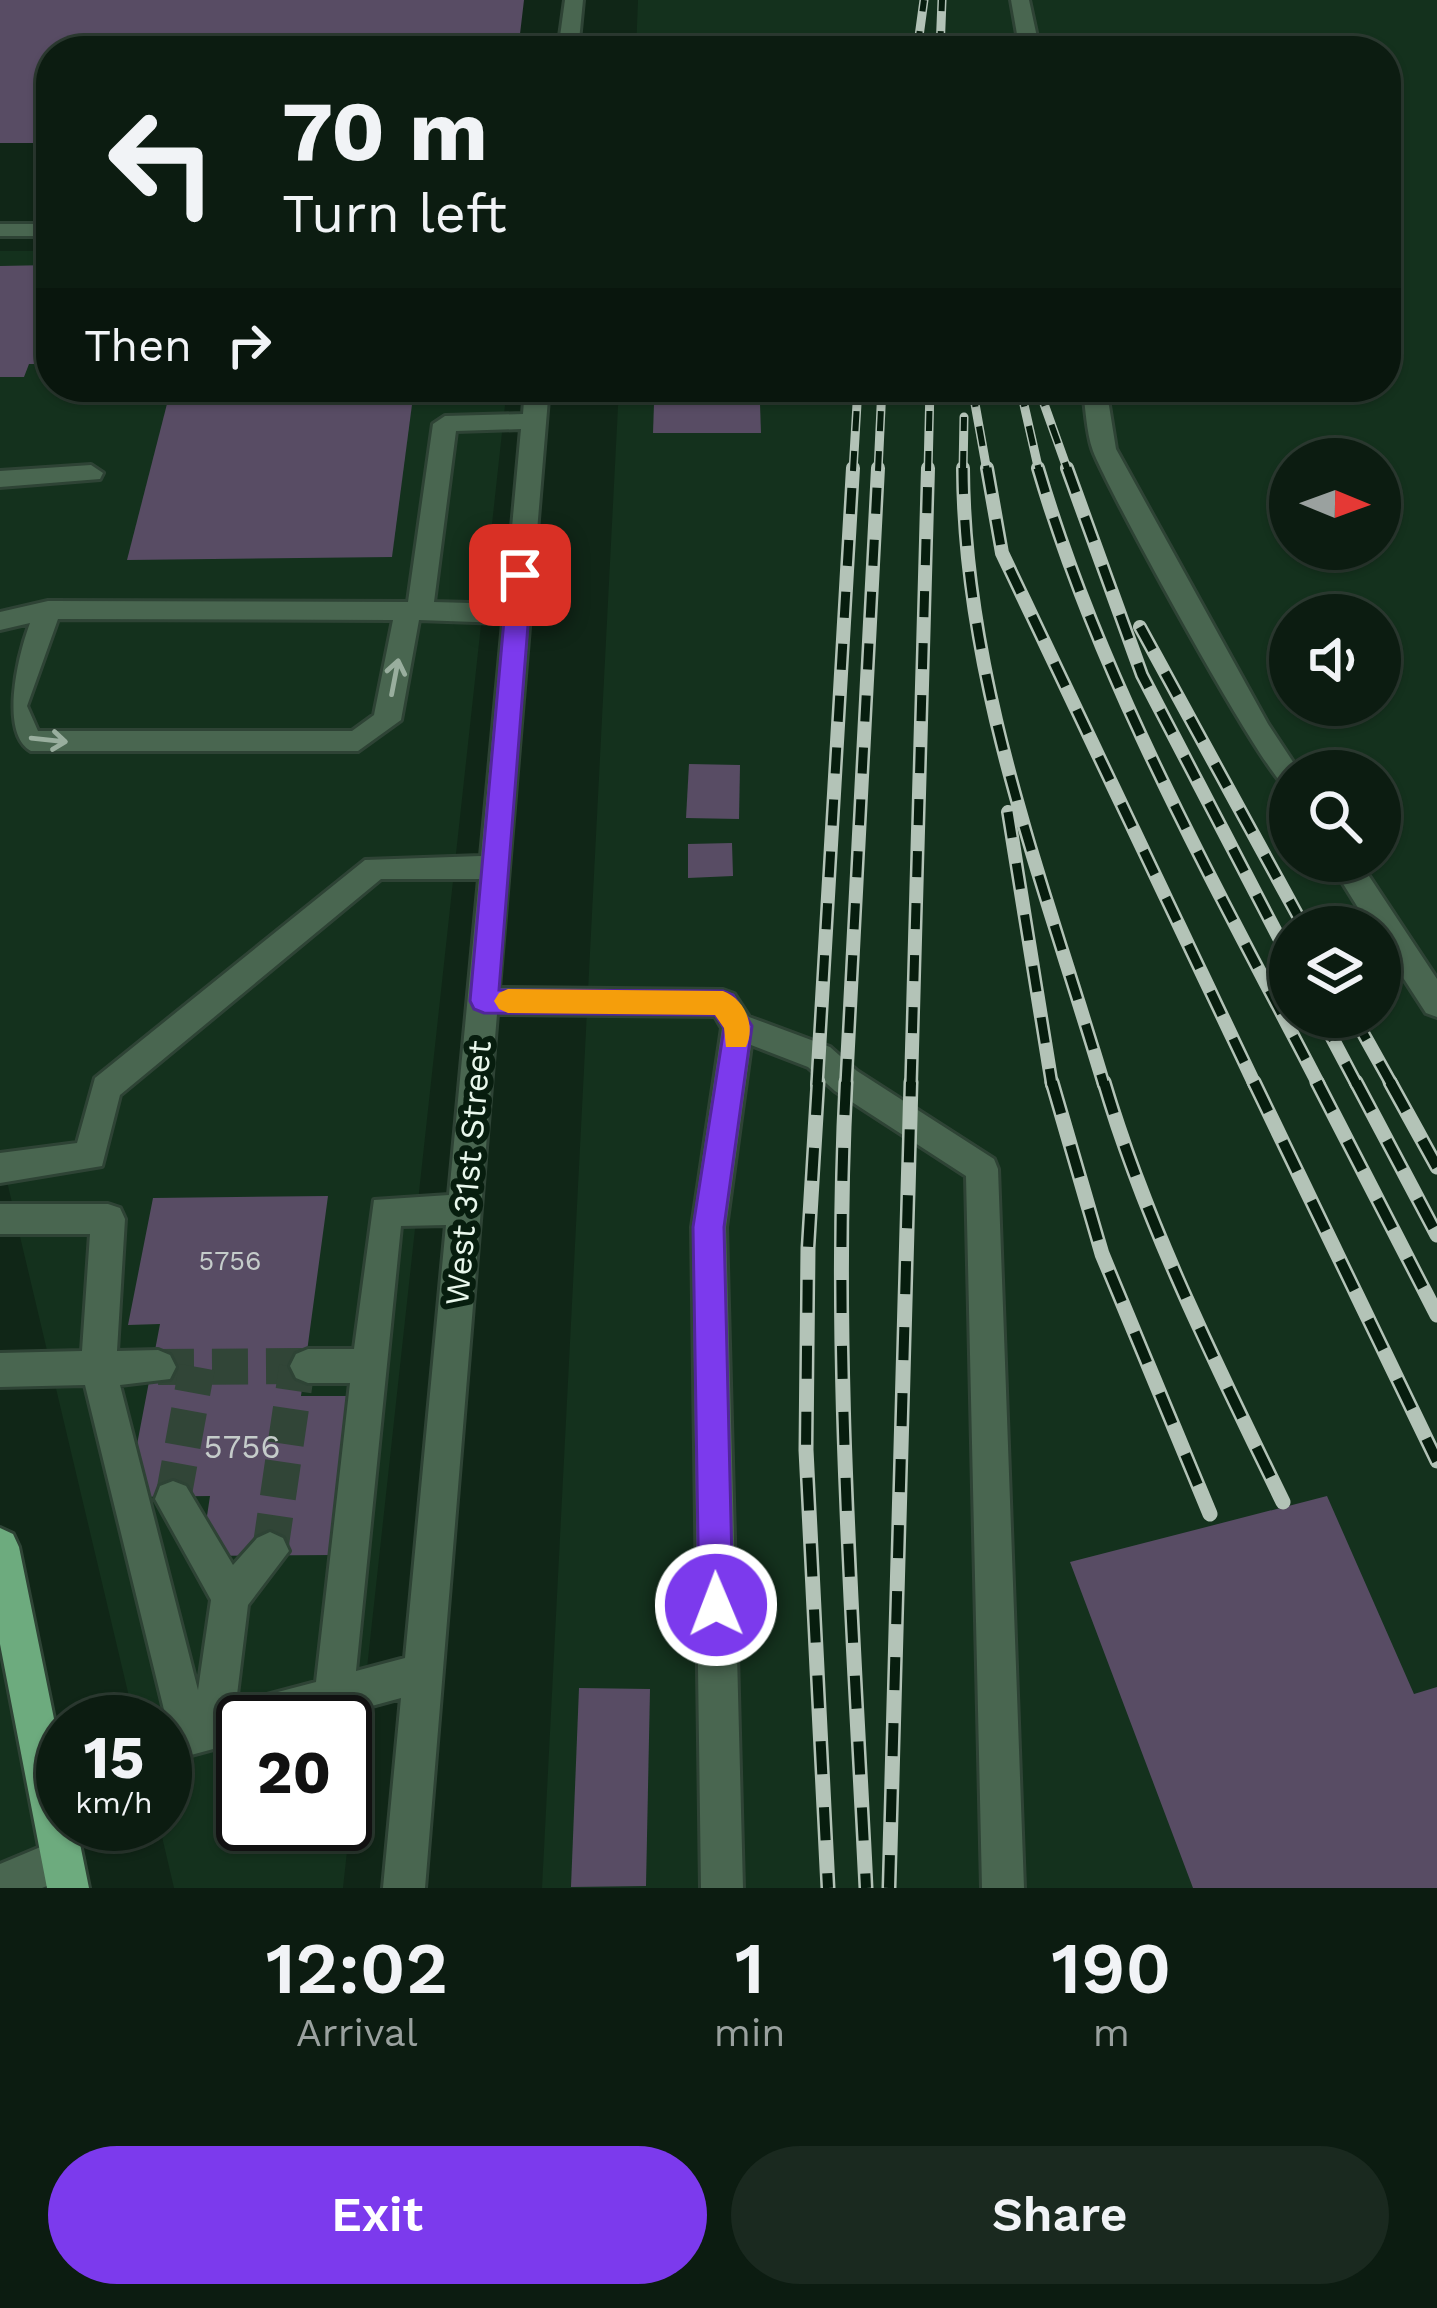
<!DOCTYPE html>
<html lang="en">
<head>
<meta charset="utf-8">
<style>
	:root { --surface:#0c1c11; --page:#1a291f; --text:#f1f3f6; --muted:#9aa19f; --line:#2c3a31; --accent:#7c3aed }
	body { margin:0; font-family:"Work Sans",sans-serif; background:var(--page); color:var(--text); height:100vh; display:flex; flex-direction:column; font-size:45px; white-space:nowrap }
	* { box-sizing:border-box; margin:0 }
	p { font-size:39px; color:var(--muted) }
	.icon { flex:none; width:66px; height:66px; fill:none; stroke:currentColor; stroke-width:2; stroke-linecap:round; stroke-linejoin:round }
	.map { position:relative; height:1888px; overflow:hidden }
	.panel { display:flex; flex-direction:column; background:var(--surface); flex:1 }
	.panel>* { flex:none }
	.banner { position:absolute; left:36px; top:36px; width:1365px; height:366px; border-radius:48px; box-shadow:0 3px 9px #0004,0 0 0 3px var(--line); background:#0c1c11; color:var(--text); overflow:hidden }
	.needle { width:78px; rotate:91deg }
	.fabs { position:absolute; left:1269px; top:438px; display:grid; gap:24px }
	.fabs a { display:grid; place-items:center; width:132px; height:132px; border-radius:50%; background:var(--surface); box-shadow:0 3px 9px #0004,0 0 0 3px var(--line); font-size:60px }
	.speed { position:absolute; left:36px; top:1695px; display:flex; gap:24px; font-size:60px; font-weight:700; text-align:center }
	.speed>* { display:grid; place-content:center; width:156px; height:156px; border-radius:50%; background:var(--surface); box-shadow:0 3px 9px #0004,0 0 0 3px var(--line); line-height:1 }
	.speed small { font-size:30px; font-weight:400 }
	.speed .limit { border:6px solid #111; border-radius:18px; background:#fff; color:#111 }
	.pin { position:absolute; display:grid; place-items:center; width:102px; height:102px; color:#fff; margin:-51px; border-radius:24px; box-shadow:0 6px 18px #0006 }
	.me { position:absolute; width:132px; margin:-66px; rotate:359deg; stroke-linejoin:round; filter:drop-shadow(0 0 9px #0008) }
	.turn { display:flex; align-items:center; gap:42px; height:252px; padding:0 48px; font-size:54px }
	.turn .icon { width:156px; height:156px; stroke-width:2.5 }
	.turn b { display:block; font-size:84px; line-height:102px }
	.then { display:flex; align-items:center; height:114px; padding:0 48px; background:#0003; gap:24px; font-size:45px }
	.eta { display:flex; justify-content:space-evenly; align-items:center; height:204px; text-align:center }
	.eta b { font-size:72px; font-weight:600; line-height:84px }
	.cta { display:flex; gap:24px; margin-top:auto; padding:24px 48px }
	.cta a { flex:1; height:138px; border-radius:72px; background:var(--accent); color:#fff; font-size:48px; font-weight:600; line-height:138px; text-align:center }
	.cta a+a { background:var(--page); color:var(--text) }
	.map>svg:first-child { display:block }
</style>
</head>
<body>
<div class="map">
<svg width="1437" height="1888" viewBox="0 0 1437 1888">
	<rect width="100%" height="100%" fill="#102617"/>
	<g fill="#14311d" fill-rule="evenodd">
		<path d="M638 0H1437V1888H542L619 387H1386V51H636ZM1290 459H1380V549H1290ZM1290 615H1380V705H1290ZM1290 771H1380V861H1290ZM1290 927H1380V1017H1290Z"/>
		<path d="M0 251H51V387H507L343 1888H174L159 1824H165V1722H135L0 1152ZM243 1722H345V1824H243Z"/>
		<polygon points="0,1618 55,1888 0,1888"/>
	</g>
	<g fill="#584c64">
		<polygon points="0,0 524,0 518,51 51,51 51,143 0,143"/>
		<polygon points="51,265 51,364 29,364 24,377 0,377 0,266"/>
		<polygon points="413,397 392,557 127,560 168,400"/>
		<polygon points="654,404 760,404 761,433 653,433"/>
		<polygon points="689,764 740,765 739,819 686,818"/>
		<polygon points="732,843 733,876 688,878 688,844"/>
		<polygon points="328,1196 301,1396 354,1396 335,1555 201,1556 210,1496 127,1497 160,1324 128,1325 153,1198"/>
		<polygon points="1327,1496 1414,1694 1437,1687 1437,1888 1193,1888 1070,1562"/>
		<polygon points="579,1688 650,1689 646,1886 571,1887"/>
	</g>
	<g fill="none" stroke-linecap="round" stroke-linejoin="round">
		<g stroke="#314537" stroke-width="36" stroke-dasharray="36 18" stroke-linecap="butt">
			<polyline points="158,1367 308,1366"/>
			<polyline points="173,1499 197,1367"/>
			<polyline points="270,1551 297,1367"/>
		</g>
		<g stroke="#2e4335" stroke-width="6">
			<g id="minor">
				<polygon points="565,0 583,0 578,51 558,51"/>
				<polygon points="1011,0 1029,0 1040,51 1020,51"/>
				<rect x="0" y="224" width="51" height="12"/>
				<path d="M525 387H549L499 988 723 990 734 994 749 1017 830 1047 857 1071 994 1159 998 1169 1024 1888H982L966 1176 835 1091 808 1067 751 1045 726 1227 743 1888H701L692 1227 722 1028 715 1016 497 1014 425 1888H383L401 1698 313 1722H243V1741L165 1762 167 1722 85 1385 0 1387V1353L82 1351 90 1234H0V1204H108L120 1208 125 1219 117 1351 158 1350 170 1355 176 1367 170 1379 120 1385 198 1690 211 1600 155 1499 160 1486 173 1481 186 1486 233 1565 257 1538 270 1532 283 1538 289 1551 248 1605 236 1703 316 1682 350 1383H308L296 1378 290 1366 296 1354 308 1349H354L374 1200 449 1195 479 879H381L120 1095 102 1166 0 1183V1153L77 1143 95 1078 365 860 481 856 503 623 419 620 401 720 358 751H31C0 734 17 658 30 623L0 630V612L48 601 408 602 433 424 445 416 523 414ZM521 429 505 604 434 602 456 431ZM58 619 393 620 374 715 352 731H38L27 706ZM446 1225 405 1658 356 1671 401 1226Z"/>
				<path d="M1082 387H1106L1116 449 1268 724 1299 771H1290V791C1268 784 1108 490 1093 451 1086 432 1086 407 1082 387Z"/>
				<polygon points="91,465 103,473 100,479 0,487 0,471"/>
				<polygon points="1329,861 1359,861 1437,979 1437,1017 1426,1013 1380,942 1380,927 1370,927"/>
				<polygon points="62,1838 77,1844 83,1859 77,1874 42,1888 0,1888 0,1864"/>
			</g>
		</g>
		<g stroke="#2e4335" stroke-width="6">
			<polygon id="major" points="0,1528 13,1534 19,1547 63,1763 63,1824 76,1824 89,1888 47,1888 0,1644"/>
		</g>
		<use href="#minor" fill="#496650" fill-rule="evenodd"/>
		<use href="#major" fill="#6dab7e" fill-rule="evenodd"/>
		<g stroke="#b3c3b7" stroke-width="9">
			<g id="rail-far2">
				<polyline points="917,51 924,0"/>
				<polyline points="940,51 942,0"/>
				<polyline points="972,387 987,471"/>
				<polyline points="1020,387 1039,471"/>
				<polyline points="1038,387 1068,471"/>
				<polyline points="853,471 858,387"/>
				<polyline points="878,471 882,387"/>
				<polyline points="928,471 930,387"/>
				<polyline points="963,471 964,417"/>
			</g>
		</g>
		<g stroke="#b3c3b7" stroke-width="14">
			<g id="rail-far1">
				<path d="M963 468C964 681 1044 883 1104 1085"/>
				<polyline points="987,468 1002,553 1255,1085"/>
				<path d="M1038 468C1102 686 1215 884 1319 1085"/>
				<polyline points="1067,468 1142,675 1290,959"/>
				<polyline points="1140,627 1304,927"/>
				<polyline points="1008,812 1052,1085"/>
				<polyline points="1321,1017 1357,1085"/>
				<polyline points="1354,1017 1392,1085"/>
				<polyline points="817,1085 853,468"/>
				<polyline points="846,1085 878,468"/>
				<polyline points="911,1085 928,468"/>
			</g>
		</g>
		<g stroke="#b3c3b7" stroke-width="15">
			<g id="rail">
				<polyline points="818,1082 808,1248 806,1450 828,1888"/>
				<path d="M846 1082C832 1351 853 1620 866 1888"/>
				<polyline points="1052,1082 1102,1254 1210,1514"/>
				<path d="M1104 1082C1147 1227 1217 1366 1283 1502"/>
				<polyline points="1254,1082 1437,1461"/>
				<polyline points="1317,1082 1437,1315"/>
				<polyline points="1356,1082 1437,1235"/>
				<polyline points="1390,1082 1437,1167"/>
				<polyline points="889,1888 911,1082"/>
			</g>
		</g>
		<use href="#rail-far2" stroke="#071d0e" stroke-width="6" stroke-dasharray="20" stroke-linecap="butt"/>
		<use href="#rail-far1" stroke="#071d0e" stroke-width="9" stroke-dasharray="26" stroke-linecap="butt"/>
		<use href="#rail" stroke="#071d0e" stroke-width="10" stroke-dasharray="33" stroke-linecap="butt"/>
	</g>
	<defs><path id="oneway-shaft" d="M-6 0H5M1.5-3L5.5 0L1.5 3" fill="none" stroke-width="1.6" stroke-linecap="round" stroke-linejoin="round" transform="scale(3)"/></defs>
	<g stroke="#99ae9e">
		<use href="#oneway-shaft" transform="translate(395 677) rotate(-79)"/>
		<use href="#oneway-shaft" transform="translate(49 740) rotate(6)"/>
	</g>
	<polygon fill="#7c3aed" stroke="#51269a" stroke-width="3" points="520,567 532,575 499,990 723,991 733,995 752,1026 724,1227 733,1605 728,1617 716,1622 704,1617 699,1605 693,1227 724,1028 715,1015 484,1013 474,1009 470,1001 508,575"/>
	<path fill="#f59e0b" d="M508 989 723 991C745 999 756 1026 746 1047H726L724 1028 715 1015 508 1013 499 1009 494 1001 499 993Z"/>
	<g text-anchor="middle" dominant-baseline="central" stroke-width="12" stroke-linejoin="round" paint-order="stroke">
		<g font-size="27" fill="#c5ccca">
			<text x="230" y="1261">5756</text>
		</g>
		<g font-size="33" fill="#e9f7ec" stroke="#071d0e">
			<text transform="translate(468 1173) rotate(-85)">West 31st Street</text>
		</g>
		<g font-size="33" fill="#c5ccca">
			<text x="242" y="1446">5756</text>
		</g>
	</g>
</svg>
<div class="fabs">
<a><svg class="needle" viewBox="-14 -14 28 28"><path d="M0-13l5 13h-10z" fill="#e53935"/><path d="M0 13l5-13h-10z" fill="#9aa19f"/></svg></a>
<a><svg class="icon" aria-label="sound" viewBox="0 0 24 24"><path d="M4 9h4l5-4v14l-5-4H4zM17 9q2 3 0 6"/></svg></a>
<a><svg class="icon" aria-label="search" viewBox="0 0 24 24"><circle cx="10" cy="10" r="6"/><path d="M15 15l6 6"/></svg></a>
<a><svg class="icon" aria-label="layers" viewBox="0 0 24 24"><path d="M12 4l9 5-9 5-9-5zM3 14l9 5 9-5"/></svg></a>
</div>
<div class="speed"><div>15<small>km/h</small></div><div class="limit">20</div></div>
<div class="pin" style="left:520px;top:575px;background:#d93025"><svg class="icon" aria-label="arrive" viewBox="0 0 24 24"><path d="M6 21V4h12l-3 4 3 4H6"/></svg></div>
<svg class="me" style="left:716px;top:1605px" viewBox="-20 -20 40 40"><circle r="17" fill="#7c3aed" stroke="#fff" stroke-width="3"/><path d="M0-11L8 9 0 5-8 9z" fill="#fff"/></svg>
<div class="banner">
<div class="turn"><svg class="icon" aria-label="left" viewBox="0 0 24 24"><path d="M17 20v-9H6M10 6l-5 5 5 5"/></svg><div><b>70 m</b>Turn left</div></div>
<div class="then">Then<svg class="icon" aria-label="right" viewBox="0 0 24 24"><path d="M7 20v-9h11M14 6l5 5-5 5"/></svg></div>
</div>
</div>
<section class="panel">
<div class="eta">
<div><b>12:02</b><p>Arrival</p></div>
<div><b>1</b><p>min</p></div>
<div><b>190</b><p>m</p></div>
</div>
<div class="cta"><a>Exit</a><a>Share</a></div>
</section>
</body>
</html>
